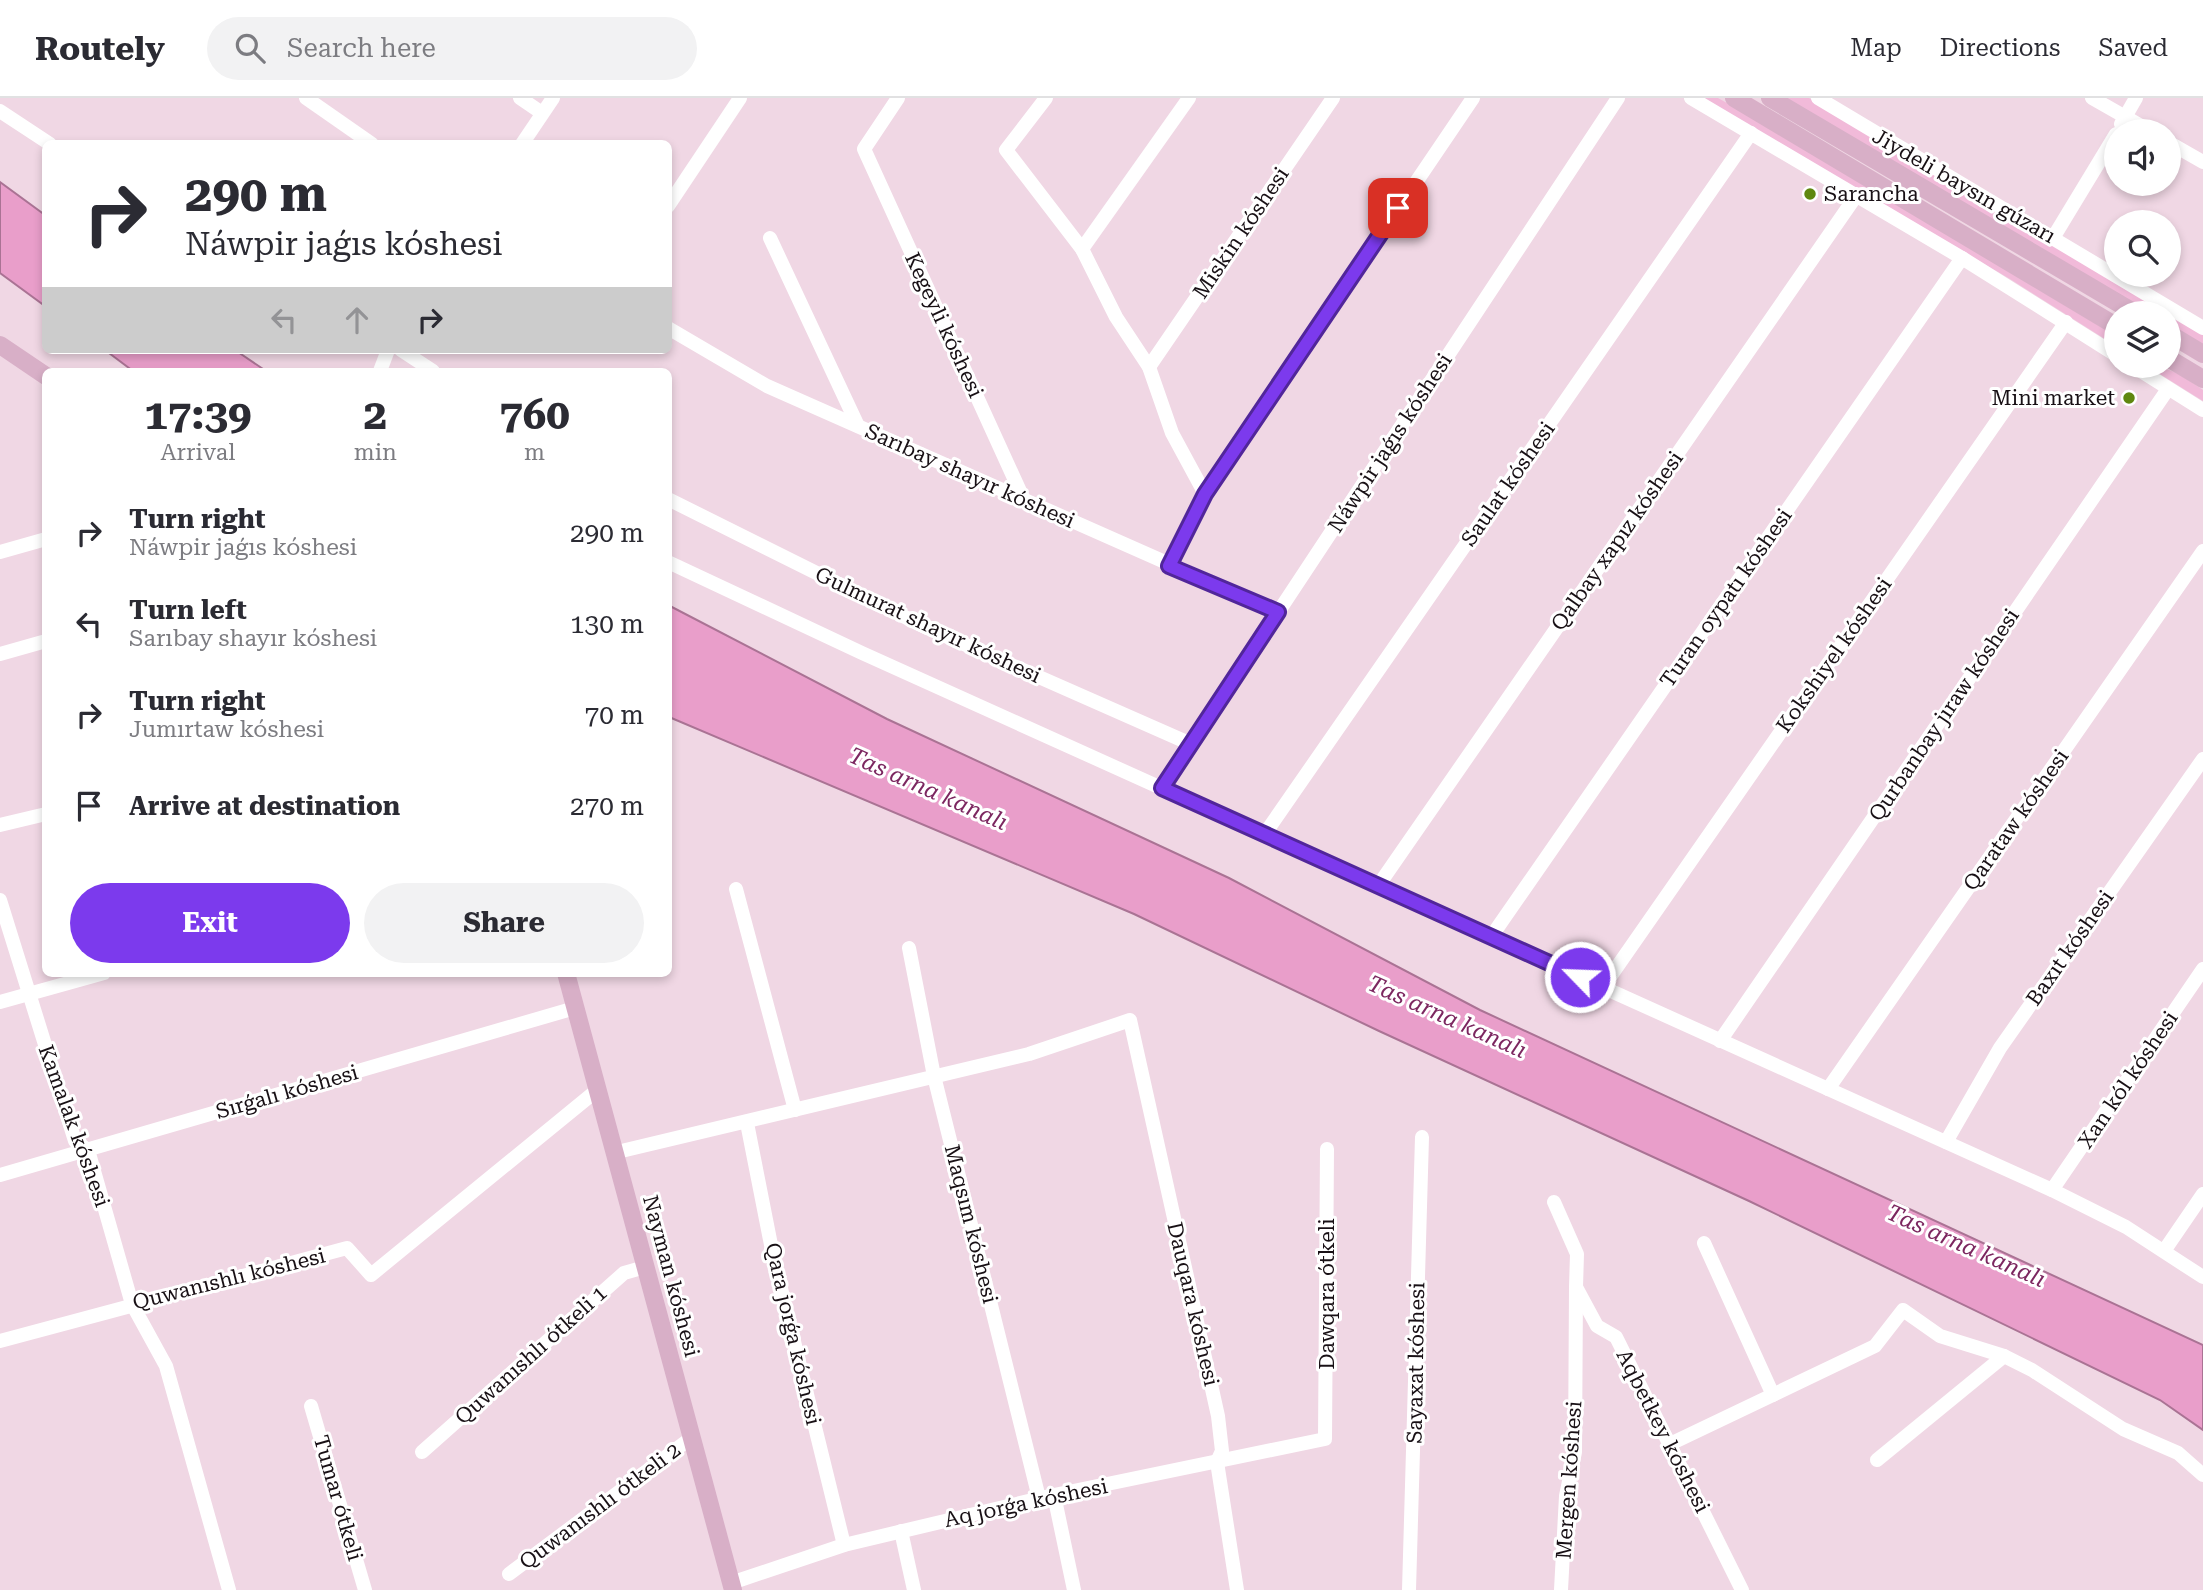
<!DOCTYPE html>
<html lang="en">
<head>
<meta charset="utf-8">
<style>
	:root { --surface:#fff; --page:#f2f2f3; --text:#2b2b33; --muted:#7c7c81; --line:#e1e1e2; --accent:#7c3aed }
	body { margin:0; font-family:"Roboto Serif",serif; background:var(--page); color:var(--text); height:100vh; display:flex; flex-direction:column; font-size:26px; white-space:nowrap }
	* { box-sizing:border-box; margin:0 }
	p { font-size:23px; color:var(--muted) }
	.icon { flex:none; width:38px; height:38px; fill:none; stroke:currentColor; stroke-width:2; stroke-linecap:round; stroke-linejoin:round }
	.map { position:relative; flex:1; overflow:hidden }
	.sheet { position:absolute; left:42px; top:270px; width:630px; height:609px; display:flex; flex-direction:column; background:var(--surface); border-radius:10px; box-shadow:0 4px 10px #0003 }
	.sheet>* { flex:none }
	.guide { position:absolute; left:42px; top:42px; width:630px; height:214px; border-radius:10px; box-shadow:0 4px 10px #0003; background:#fff; color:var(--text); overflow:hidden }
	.tools { position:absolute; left:2104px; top:21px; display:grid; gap:14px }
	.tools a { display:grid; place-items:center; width:77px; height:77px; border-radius:50%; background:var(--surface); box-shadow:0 4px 10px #0003; font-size:35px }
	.pin { position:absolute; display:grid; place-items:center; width:60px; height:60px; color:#fff; margin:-30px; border-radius:14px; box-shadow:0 4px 10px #0006 }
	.me { position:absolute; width:77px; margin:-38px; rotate:294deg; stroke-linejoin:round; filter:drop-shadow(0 0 5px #0008) }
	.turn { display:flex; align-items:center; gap:24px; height:147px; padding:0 28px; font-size:32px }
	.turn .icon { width:91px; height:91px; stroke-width:2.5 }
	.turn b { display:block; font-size:49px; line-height:60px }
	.lanes { display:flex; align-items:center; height:66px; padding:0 28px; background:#0003; justify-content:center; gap:35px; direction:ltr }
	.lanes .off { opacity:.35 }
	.eta { display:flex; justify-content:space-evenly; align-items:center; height:119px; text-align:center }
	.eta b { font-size:42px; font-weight:700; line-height:49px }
	.button { display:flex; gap:14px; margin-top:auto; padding:14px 28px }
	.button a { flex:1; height:80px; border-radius:42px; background:var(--accent); color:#fff; font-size:28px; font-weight:700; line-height:80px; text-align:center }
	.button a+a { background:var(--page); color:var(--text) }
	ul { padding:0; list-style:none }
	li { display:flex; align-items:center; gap:21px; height:91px; padding:0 28px }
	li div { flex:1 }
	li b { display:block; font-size:26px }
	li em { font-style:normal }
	header { display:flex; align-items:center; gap:42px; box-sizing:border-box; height:98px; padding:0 35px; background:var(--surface); border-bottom:2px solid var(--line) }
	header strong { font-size:33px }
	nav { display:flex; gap:38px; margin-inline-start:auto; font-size:24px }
	.search { width:490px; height:63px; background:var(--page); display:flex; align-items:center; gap:18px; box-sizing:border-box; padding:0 24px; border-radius:38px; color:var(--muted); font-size:26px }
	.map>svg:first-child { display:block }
</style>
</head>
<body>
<header>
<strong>Routely</strong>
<div class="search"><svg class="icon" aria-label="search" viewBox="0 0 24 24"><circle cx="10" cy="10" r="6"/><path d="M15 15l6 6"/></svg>Search here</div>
<nav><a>Map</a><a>Directions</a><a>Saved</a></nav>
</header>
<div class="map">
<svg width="2203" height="1492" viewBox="0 0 2203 1492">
	<rect width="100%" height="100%" fill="#f0d7e4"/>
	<g fill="#f1bad9">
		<polygon points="1701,0 1718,0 1789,40 2116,238 2116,248 2010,181"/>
		<polygon points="1785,0 1809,0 2167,215 2148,215"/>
		<polygon points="2168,216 2203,237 2203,248 2168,227"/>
		<path d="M2147 268C2170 268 2184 279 2203 292V303Z"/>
	</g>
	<g fill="#e99eca" stroke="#aa7394" stroke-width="2">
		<polygon points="0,84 45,117 45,208 0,175"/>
		<polygon points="105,252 235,252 266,273 133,273"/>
		<polygon points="668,507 887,621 1229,780 1480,912 2203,1247 2203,1332 2160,1302 1749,1103 1379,933 1134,816 669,619"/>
	</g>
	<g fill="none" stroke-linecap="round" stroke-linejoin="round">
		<g stroke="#fff" stroke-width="14">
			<polyline points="306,0 372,46"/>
			<polyline points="520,0 542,15"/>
			<polyline points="898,0 864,51 1024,402"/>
			<polyline points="1046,0 1006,52 1082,151 1116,219 1149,269 1172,335 1205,396"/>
			<polyline points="1691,0 1962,160 2116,257"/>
			<polyline points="1818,0 2203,230"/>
			<polyline points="2092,0 2150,33"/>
			<polyline points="0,13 50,46"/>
			<polyline points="2121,26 2136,0"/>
			<polyline points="2168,44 2203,64"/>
			<polyline points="522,46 553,0"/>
			<polyline points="668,108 740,0"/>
			<polyline points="770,140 858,328"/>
			<polyline points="2053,140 2116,36"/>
			<polyline points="1082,151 1189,0"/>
			<polyline points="668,230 767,288 1278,514"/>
			<polyline points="401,252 433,273"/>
			<polyline points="2133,268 2203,312"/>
			<polyline points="1149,269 1333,0"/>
			<polyline points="380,273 388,252"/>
			<polyline points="668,401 923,528 1191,646"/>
			<polyline points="0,454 46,441"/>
			<polyline points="668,464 862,555 2052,1092 2126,1129 2203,1179"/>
			<polyline points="1169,468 1205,396 1473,0"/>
			<polyline points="0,556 46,543"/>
			<polyline points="1162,690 1618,0"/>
			<polyline points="0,727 46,716"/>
			<polyline points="1264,737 1751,35"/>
			<polyline points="1378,788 1856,98"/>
			<polyline points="736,791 795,1012"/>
			<polyline points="0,802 75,1043 88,1052 132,1206 166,1268 229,1492"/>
			<polyline points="1491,839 1962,160"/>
			<polyline points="909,850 934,978 1039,1400"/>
			<polyline points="1603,889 2066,224"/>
			<polyline points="0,904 104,875"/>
			<polyline points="1720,943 2168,291"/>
			<polyline points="1828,991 2203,453"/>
			<polyline points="747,1025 774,1162 844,1447"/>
			<polyline points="1946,1044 2000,950 2203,661"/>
			<polyline points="613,1055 1029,956 1130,922 1218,1318 1222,1353 1217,1364 1237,1492"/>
			<polyline points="0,1077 575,910"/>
			<polyline points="2052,1092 2203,871"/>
			<polyline points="1554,1104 1577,1156 1576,1189 1597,1228 1616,1239 1742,1492"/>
			<polyline points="1704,1145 1773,1297"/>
			<polyline points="2164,1153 2203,1096"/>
			<polyline points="0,1243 347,1150 371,1177 596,993"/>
			<polyline points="311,1308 365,1492"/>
			<polyline points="1670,1346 1875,1248 1903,1212 1940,1238 2004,1258 2032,1272 2123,1331 2178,1355 2203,1377"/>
			<polyline points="422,1354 624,1175 645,1169"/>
			<polyline points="1877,1362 2004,1258"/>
			<polyline points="1054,1397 1074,1492"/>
			<polyline points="901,1433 914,1492"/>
			<polyline points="509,1476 691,1340"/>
			<polyline points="731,1485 844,1447 1054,1397 1325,1341 1327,1051"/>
			<polyline points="1409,1492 1422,1039"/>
			<polyline points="1561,1492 1566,1398 1575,1354 1576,1190"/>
		</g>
		<g stroke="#d8afc7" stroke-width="18">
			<polyline points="1734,0 2116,228"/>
			<polyline points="1770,0 2135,215"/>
			<polyline points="2168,235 2203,256"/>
			<polyline points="0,247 46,278"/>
			<polyline points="2168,260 2203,281"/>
			<polyline points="566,875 733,1492"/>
		</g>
	</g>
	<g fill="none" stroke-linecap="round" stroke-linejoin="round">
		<g stroke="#51269a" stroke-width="18">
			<polyline id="route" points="1398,110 1205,396 1169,468 1278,514 1162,690 1580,879"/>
		</g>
		<use href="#route" stroke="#7c3aed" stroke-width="12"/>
	</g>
	<g fill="#5f870f" stroke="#fff" stroke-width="2.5">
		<circle cx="1810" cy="96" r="7"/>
		<circle cx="2129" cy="300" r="7"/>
	</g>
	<g text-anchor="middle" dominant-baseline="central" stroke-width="6" stroke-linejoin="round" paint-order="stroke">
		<g font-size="21" fill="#181015" stroke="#fff">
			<text transform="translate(1964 88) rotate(30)">Jiydeli baysın gúzarı</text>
			<text transform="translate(1241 135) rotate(-56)">Miskin kóshesi</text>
			<text transform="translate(944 227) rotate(65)">Kegeyli kóshesi</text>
			<text transform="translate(1390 345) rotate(-57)">Náwpir jaǵıs kóshesi</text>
			<text transform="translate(970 378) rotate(24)">Sarıbay shayır kóshesi</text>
			<text transform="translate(1508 386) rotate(-55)">Saulat kóshesi</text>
			<text transform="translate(1617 443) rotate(-55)">Qalbay xapız kóshesi</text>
			<text transform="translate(1726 500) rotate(-55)">Turan oypatı kóshesi</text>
			<text transform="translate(928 527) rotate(25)">Gulmurat shayır kóshesi</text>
			<text transform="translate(1834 557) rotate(-55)">Kokshiyel kóshesi</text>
			<text transform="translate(1944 617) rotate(-56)">Qurbanbay jıraw kóshesi</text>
			<text transform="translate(2016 722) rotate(-55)">Qarataw kóshesi</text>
			<text transform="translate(2070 850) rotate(-55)">Baxıt kóshesi</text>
			<text transform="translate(2128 982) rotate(-56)">Xan kól kóshesi</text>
			<text transform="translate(287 994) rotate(-16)">Sırǵalı kóshesi</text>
			<text transform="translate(74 1028) rotate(70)">Kamalak kóshesi</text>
			<text transform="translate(971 1126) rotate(76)">Maqsım kóshesi</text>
			<text transform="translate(671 1178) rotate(75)">Nayman kóshesi</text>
			<text transform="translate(229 1181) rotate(-14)">Quwanıshlı kóshesi</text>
			<text transform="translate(1327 1196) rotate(-90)">Dawqara ótkeli</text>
			<text transform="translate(1193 1206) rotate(77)">Dauqara kóshesi</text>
			<text transform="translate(793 1236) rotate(77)">Qara jorǵa kóshesi</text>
			<text transform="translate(531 1257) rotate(-42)">Quwanıshlı ótkeli 1</text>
			<text transform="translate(1416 1265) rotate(-89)">Sayaxat kóshesi</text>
			<text transform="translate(1663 1333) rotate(63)">Aqbetkey kóshesi</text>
			<text transform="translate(1569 1382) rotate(-86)">Mergen kóshesi</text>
			<text transform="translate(338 1400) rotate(74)">Tumar ótkeli</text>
			<text transform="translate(1026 1405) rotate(-12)">Aq jorǵa kóshesi</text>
			<text transform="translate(600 1408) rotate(-37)">Quwanıshlı ótkeli 2</text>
		</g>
		<g font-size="21" fill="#181015" stroke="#fff" text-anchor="start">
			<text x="1824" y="96">Sarancha</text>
			<text x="2115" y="300" text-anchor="end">Mini market</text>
		</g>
		<g font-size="23" font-style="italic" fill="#7c2760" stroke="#fff">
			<text transform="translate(928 691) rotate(24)">Tas arna kanalı</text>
			<text transform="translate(1447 919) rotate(24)">Tas arna kanalı</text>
			<text transform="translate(1966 1148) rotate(24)">Tas arna kanalı</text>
		</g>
	</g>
</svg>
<div class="tools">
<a><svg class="icon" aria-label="sound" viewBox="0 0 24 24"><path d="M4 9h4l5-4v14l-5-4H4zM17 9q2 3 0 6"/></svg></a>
<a><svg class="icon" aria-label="search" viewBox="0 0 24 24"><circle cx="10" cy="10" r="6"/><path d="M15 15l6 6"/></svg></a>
<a><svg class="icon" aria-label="layers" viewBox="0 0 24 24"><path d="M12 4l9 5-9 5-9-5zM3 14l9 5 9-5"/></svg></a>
</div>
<div class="pin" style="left:1398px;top:110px;background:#d93025"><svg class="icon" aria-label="arrive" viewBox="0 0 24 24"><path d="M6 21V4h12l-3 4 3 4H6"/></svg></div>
<svg class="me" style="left:1580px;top:879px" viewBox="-20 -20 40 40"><circle r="17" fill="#7c3aed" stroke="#fff" stroke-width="3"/><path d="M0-11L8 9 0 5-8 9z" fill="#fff"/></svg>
<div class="guide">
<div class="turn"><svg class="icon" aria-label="right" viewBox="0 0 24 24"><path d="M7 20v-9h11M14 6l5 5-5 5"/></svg><div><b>290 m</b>Náwpir jaǵıs kóshesi</div></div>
<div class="lanes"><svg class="icon off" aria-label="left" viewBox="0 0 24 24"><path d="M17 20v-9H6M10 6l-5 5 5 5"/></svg><svg class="icon off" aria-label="ahead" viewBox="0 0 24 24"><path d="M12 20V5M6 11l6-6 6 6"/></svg><svg class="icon" aria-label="right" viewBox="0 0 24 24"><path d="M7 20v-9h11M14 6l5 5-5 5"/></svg></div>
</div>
<section class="sheet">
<div class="eta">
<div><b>17:39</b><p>Arrival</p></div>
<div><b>2</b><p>min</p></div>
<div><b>760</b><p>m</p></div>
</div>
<ul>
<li><svg class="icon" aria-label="right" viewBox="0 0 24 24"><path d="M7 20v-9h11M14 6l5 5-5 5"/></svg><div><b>Turn right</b><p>Náwpir jaǵıs kóshesi</p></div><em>290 m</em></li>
<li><svg class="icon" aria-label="left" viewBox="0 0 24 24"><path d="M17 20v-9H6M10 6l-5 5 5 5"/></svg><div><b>Turn left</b><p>Sarıbay shayır kóshesi</p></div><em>130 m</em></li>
<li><svg class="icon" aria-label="right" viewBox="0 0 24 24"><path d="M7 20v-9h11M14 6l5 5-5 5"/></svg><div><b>Turn right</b><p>Jumırtaw kóshesi</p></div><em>70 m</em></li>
<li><svg class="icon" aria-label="arrive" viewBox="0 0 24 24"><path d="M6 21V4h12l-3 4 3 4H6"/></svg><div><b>Arrive at destination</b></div><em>270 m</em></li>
</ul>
<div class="button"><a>Exit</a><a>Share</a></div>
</section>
</div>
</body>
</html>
